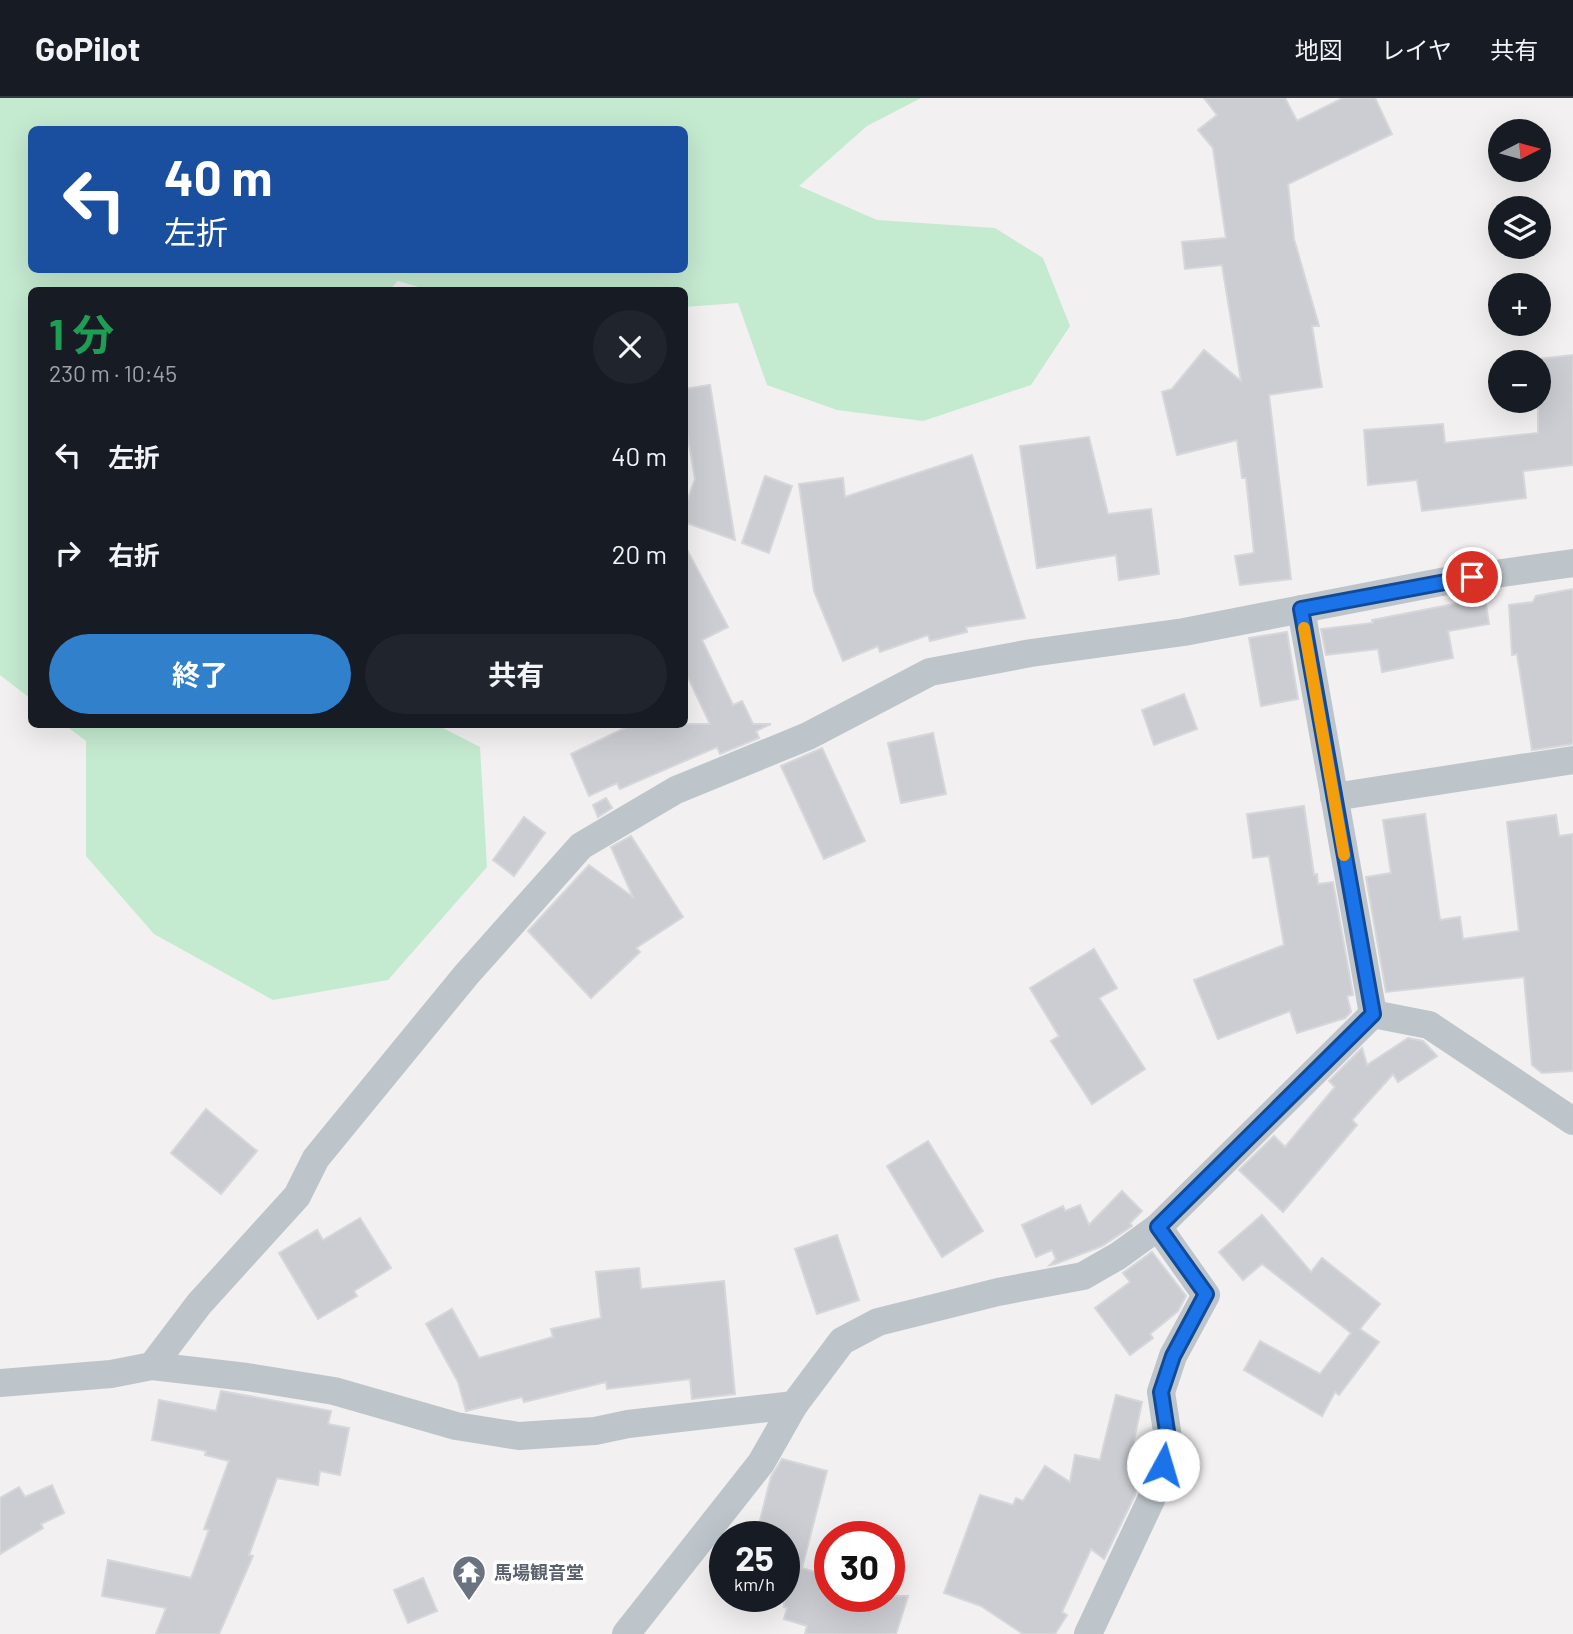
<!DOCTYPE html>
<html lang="ja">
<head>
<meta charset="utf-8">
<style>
	:root { --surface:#171b24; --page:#20242c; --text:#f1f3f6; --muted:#9ea1a6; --line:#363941; --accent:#3080cc }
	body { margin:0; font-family:Barlow,"Noto Sans JP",sans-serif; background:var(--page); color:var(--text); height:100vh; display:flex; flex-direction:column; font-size:26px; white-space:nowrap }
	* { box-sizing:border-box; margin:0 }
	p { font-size:23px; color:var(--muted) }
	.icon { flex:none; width:38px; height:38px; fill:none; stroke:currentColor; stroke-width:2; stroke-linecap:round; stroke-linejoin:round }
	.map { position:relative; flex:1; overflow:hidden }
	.panel { position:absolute; left:28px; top:189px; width:660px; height:441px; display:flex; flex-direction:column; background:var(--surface); border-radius:10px; box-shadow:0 7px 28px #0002 }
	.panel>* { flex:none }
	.guide { position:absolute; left:28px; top:28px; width:660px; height:147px; border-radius:10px; box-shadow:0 7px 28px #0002; background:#1a4fa0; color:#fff; overflow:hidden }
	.needle { width:46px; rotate:84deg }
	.controls { position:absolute; left:1488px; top:21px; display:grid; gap:14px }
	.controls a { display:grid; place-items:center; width:63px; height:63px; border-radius:50%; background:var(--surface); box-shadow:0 7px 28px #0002; font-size:35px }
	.speed { position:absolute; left:709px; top:1423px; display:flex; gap:14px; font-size:35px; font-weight:700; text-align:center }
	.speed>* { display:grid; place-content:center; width:91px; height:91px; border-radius:50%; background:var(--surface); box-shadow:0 7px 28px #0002; line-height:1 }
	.speed small { font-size:18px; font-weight:400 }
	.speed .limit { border:10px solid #d22; background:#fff; color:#111 }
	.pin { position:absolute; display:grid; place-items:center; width:60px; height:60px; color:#fff; margin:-30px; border:4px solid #fff; border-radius:50%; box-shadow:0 2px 7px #0007 }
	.me { position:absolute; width:77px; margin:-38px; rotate:6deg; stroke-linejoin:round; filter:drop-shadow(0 0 5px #0008) }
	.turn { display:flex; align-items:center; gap:24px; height:147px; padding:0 21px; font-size:32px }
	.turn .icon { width:91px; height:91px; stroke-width:2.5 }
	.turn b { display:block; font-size:49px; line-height:60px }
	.round { display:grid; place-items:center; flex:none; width:74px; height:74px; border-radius:37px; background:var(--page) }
	.overview { display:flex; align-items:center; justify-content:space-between; height:119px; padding:0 21px }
	h1 { font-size:42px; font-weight:700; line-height:52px; color:#1e9e55 }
	.button { display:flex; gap:14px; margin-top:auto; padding:14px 21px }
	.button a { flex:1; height:80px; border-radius:42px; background:var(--accent); color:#fff; font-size:28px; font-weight:700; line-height:80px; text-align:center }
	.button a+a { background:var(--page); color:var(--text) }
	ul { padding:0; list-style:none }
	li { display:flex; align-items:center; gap:21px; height:98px; padding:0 21px }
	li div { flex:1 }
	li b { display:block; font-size:26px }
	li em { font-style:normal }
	header { display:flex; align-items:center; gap:42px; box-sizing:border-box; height:98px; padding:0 35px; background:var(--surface); border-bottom:2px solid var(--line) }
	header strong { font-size:33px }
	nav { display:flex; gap:38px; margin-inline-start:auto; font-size:24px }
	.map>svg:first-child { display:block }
</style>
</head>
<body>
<header>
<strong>GoPilot</strong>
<nav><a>地図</a><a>レイヤ</a><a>共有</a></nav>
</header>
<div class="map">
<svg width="1573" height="1536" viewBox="0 0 1573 1536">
	<rect width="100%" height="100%" fill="#f2f0f0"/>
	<g fill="#c4ead0" fill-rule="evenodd">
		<path d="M0 0H921L867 28 799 88 877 122 995 130 1043 160 1070 228 1031 287 923 323 837 312 767 287 738 205 684 209V192H429L398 183 389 192H32L31 601 0 577ZM32 32H684V172H32Z"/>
		<polygon points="65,627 437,627 480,649 487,769 388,882 273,902 154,836 86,758 86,643"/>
	</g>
	<g fill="#cbcdd2" stroke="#d5d7da" stroke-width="2">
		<polygon points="1204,0 1285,0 1297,23 1343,0 1375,0 1392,36 1288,86 1294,141 1319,228 1312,228 1322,289 1269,297 1291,481 1240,487 1235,458 1254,455 1246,380 1242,380 1237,342 1177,357 1162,294 1172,291 1204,252 1241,283 1222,167 1185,171 1182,144 1226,140 1213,50 1198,32 1217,17"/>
		<polygon points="1573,257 1573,367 1523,373 1526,400 1422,413 1417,382 1368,387 1364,332 1443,326 1445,345 1538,335 1538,261"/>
		<polygon points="710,287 735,442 684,424 684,412 695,381 684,316 684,291"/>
		<polygon points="1089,339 1108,416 1151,411 1159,476 1119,482 1116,457 1037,470 1020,348"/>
		<polygon points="972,357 1025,520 966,529 967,534 930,543 928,537 880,554 878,548 843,563 814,493 799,386 843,380 845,399"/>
		<polygon points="765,378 792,388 769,455 742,445"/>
		<polygon points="684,446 728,529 702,542 733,607 742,603 753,626 771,626 756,633 759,640 720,656 717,649 620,691 617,685 589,698 571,656 633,626 710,626 684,571"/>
		<polygon points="1573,491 1573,646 1532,652 1517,556 1512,557 1509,507 1533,504 1536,498"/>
		<polygon points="1485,500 1489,526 1448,533 1453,560 1382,574 1378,551 1326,557 1321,531 1373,525 1372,522"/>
		<polygon points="1287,534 1298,601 1261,608 1249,540"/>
		<polygon points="1184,596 1197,631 1154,647 1142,612"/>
		<polygon points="933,635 946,696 901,705 888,645"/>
		<polygon points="822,650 865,743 824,761 781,668"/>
		<polygon points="606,700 612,710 598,719 593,707"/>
		<polygon points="1304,708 1314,777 1317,776 1318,786 1333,784 1353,897 1347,898 1351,914 1345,920 1297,935 1290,913 1218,941 1194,882 1284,847 1269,758 1253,760 1247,716"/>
		<polygon points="1425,716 1440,822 1460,819 1463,841 1519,833 1507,724 1556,717 1559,738 1573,736 1573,973 1542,975 1532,967 1524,879 1386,894 1366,779 1391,775 1383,722"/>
		<polygon points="524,719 545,735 514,778 493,762"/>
		<polygon points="631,738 683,819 636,850 640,854 591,900 528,833 589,767 633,799 611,749"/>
		<polygon points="1094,851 1117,890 1099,900 1145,971 1092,1006 1051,943 1059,938 1030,890"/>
		<polygon points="1408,940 1423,943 1437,958 1398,984 1393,976 1352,1022 1357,1027 1283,1114 1239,1072 1274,1038 1285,1049 1335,989 1329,983 1362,950 1367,967"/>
		<polygon points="206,1011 257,1053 221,1096 171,1055"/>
		<polygon points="928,1043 983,1133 942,1159 887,1068"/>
		<polygon points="1122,1093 1142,1113 1130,1125 1132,1128 1102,1148 1055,1166 1050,1167 1056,1161 1052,1152 1036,1159 1022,1127 1063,1108 1065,1113 1080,1107 1089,1127"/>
		<polygon points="1262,1117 1311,1174 1322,1160 1380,1206 1360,1231 1379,1244 1339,1297 1335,1294 1322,1318 1244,1272 1260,1243 1320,1276 1351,1235 1262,1166 1243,1182 1219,1154"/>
		<polygon points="360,1120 391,1170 354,1193 357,1198 318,1221 279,1155 317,1132 323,1142"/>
		<polygon points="837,1137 859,1202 817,1216 795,1151"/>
		<polygon points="1152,1154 1186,1198 1178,1213 1150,1236 1153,1240 1130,1257 1095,1210 1130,1184 1123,1175"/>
		<polygon points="639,1170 641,1191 724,1183 735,1296 692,1301 690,1281 607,1291 606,1284 524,1304 522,1299 466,1313 458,1284 426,1226 452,1211 479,1260 553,1239 551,1231 601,1220 596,1174"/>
		<polygon points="221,1293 331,1313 328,1326 349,1330 340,1377 320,1373 318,1387 277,1380 249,1457 253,1458 219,1536 156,1536 166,1510 102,1498 108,1462 191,1480 209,1432 204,1431 229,1363 205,1357 206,1353 152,1342 159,1302 216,1313"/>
		<polygon points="1116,1297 1142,1304 1128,1371 1139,1373 1135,1397 1104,1461 1091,1451 1062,1514 1067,1517 1055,1536 1023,1536 981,1508 944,1495 980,1397 1013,1407 1016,1400 1023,1403 1045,1368 1070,1384 1075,1357 1100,1362"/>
		<polygon points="782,1361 827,1373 802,1470 830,1479 830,1498 908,1498 896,1536 805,1536 807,1528 784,1521 787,1510 784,1509 784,1438 757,1434 771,1379"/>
		<polygon points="52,1387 64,1415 41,1426 43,1430 0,1456 0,1400 19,1389 25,1399"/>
		<polygon points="423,1480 437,1513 408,1525 394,1492"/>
	</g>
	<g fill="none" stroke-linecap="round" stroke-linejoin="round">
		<g stroke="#bdc5cb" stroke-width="28">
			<polyline points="1301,511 1373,916"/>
			<polyline points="1334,699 1573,662"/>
			<polyline points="1373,916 1429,927 1573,1023"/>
			<polyline points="152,1268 199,1206 297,1098 316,1060 466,877 581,748 676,692 808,638 930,574 1031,555 1184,534 1446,483 1573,465"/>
			<polyline points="0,1285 111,1276 152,1268 247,1279 334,1293 456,1328 519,1338 595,1333 628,1326 794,1307"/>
			<polyline points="626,1536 761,1365 794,1307 842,1243 878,1224 998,1194 1083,1178 1118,1158 1158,1129 1373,916"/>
			<polyline points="1088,1536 1157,1389 1169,1346 1161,1294 1173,1258 1206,1197 1158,1129"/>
		</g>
	</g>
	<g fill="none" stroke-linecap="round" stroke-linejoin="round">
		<g stroke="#114b97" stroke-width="18">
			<polyline id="route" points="1163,1367 1169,1346 1161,1294 1173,1258 1206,1196 1158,1129 1373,916 1301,511 1472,479"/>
		</g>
		<use href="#route" stroke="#1a73e8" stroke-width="12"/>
		<polyline stroke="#f59e0b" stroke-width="12" points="1304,530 1344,757"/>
	</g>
	<defs>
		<g id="temple-pin" transform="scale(1.75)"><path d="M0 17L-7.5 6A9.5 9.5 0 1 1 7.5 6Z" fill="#6b7280" stroke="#fff"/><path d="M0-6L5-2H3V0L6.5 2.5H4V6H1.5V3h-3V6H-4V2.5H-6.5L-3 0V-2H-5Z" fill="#fff"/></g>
	</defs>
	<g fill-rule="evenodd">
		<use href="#temple-pin" x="469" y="1474"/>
	</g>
	<g text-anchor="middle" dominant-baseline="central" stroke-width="7" stroke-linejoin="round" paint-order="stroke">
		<g font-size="18" font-weight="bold" fill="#5b616d" stroke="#fff" text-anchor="start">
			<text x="494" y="1474">馬場観音堂</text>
		</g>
	</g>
</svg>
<div class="controls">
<a><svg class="needle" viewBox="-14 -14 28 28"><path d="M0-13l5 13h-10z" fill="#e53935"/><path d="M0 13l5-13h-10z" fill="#9ea1a6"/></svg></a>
<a><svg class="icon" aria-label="layers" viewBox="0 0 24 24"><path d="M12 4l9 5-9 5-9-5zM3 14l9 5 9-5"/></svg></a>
<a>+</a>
<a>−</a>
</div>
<div class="speed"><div>25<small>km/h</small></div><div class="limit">30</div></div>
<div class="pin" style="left:1472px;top:479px;background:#d93025"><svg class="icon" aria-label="arrive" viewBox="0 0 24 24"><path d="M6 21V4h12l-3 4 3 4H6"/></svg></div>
<svg class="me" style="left:1163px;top:1367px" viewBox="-20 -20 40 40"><circle r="19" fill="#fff"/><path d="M0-13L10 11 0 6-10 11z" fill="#1a73e8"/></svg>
<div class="guide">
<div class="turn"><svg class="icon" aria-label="left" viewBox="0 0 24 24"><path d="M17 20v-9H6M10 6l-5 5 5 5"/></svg><div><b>40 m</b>左折</div></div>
</div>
<section class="panel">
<div class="overview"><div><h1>1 分</h1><p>230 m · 10:45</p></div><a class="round"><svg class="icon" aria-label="close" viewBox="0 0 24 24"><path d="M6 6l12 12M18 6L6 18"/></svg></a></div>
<ul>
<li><svg class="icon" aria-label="left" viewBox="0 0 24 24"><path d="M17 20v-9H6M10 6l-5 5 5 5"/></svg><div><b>左折</b></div><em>40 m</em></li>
<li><svg class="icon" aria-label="right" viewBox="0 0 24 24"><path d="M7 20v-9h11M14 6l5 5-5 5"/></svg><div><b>右折</b></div><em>20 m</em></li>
</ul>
<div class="button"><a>終了</a><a>共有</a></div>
</section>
</div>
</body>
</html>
